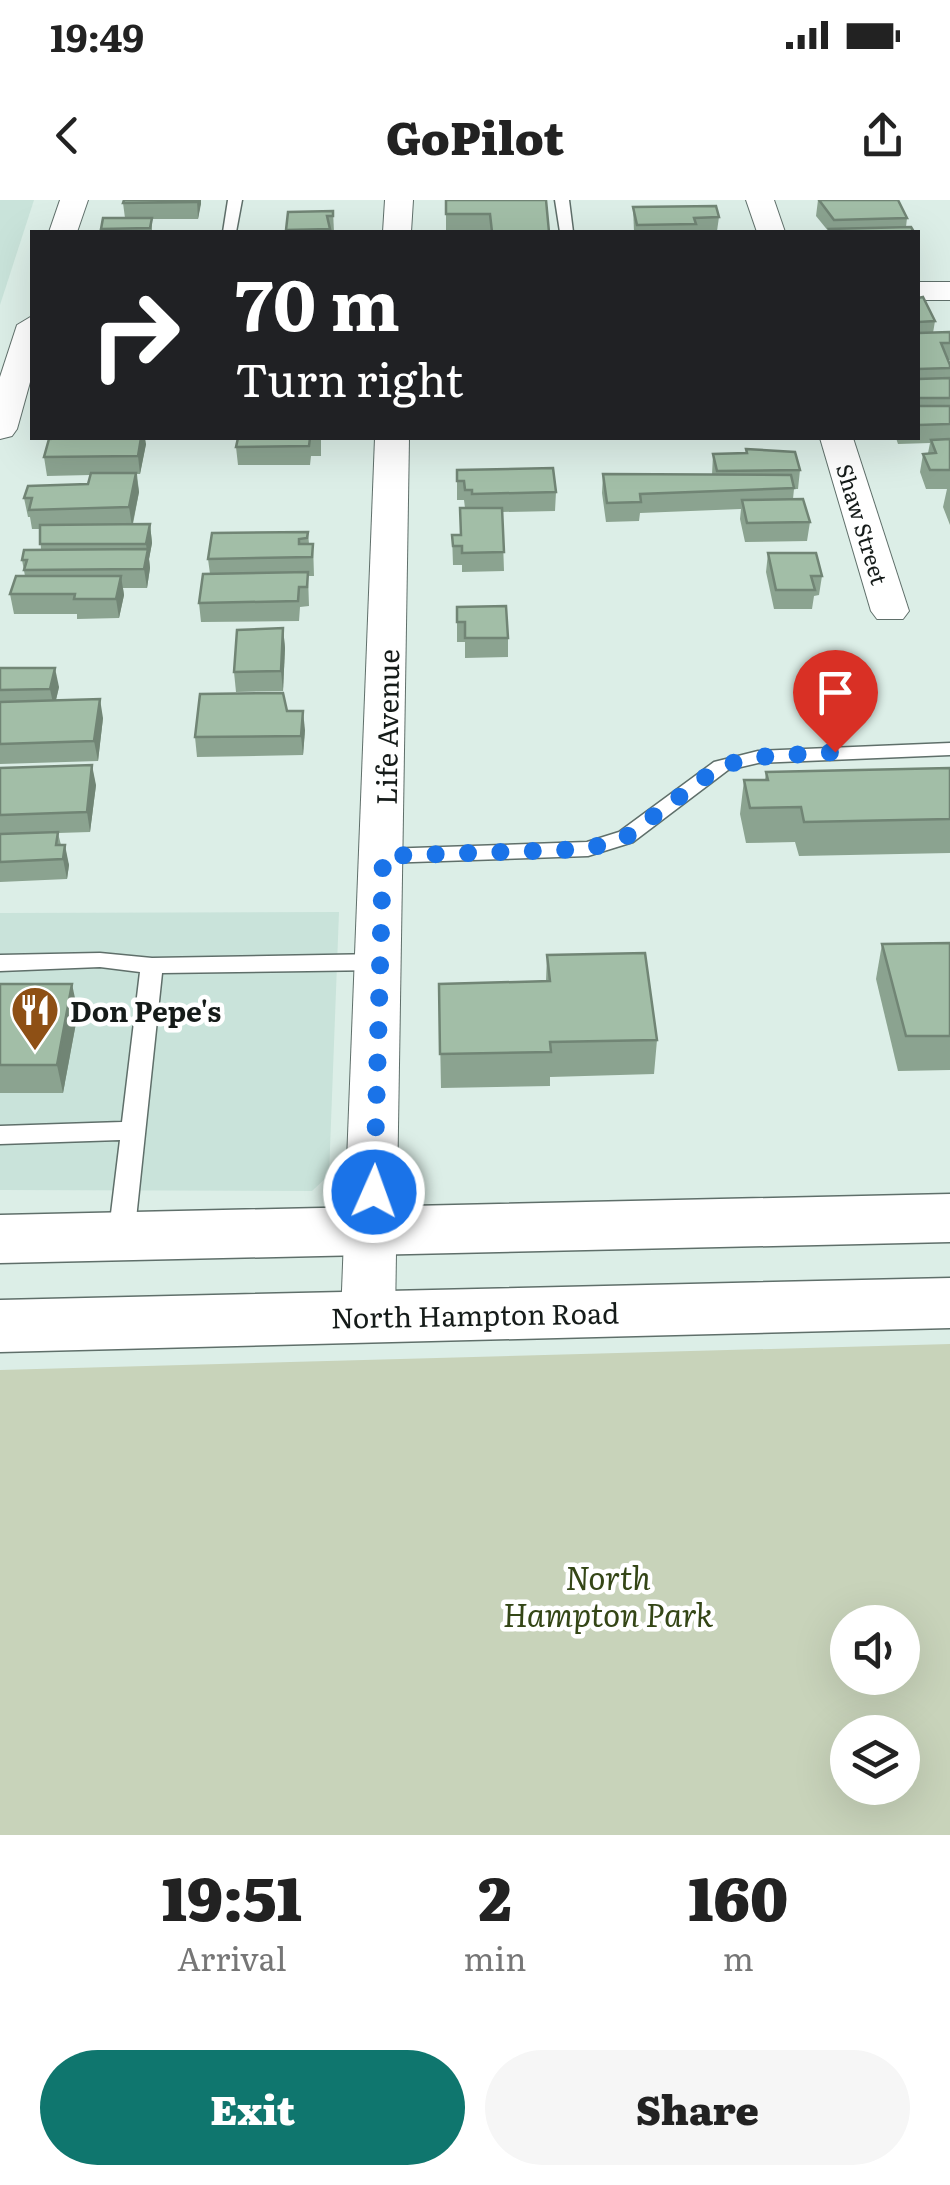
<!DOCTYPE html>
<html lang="en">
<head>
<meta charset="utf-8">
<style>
	:root { --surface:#fff; --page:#f6f6f6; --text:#222; --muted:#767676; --accent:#0f766e }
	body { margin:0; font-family:Literata,serif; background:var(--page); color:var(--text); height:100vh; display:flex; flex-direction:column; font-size:38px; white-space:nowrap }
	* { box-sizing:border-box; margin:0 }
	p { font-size:32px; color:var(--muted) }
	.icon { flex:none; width:55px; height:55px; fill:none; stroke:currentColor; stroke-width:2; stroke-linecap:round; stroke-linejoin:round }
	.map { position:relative; height:1635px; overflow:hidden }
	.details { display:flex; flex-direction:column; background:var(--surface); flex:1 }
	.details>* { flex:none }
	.banner { position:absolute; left:30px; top:30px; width:890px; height:210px; border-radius:0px; box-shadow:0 10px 40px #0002; background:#202124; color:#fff; overflow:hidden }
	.buttons { position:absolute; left:830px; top:1405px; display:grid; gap:20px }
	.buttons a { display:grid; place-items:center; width:90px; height:90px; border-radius:50%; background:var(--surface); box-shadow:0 10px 40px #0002; font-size:50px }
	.pin { position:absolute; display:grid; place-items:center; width:85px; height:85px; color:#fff; margin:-102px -42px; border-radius:50% 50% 50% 0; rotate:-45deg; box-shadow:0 0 10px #0007 }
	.pin .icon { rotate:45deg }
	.me { position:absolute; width:110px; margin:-55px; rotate:2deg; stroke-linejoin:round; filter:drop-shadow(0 0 8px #0008) }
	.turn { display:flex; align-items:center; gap:35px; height:210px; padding:0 40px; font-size:45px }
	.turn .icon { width:130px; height:130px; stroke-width:2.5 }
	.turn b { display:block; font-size:70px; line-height:85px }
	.eta { display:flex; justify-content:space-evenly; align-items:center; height:170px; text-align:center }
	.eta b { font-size:60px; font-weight:800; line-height:70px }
	.button { display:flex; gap:20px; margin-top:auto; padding:20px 40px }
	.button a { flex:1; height:115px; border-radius:60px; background:var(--accent); color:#fff; font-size:40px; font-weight:800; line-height:115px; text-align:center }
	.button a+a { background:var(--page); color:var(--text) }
	.status { display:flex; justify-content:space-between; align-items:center; height:70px; padding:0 50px; background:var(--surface); direction:ltr }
	.status svg { height:28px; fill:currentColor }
	header { display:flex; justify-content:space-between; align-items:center; height:130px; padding:0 40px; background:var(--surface); font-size:45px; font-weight:800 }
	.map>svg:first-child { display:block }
</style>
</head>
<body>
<div class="status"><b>19:49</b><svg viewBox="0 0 49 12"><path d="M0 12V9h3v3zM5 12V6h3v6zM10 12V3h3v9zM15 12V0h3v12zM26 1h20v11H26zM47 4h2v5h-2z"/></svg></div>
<header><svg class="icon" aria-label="back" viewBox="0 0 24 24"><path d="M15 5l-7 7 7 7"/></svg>GoPilot<svg class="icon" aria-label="share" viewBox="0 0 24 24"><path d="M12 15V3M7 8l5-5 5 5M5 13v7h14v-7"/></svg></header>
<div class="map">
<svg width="950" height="1635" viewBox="0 0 950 1635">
	<rect width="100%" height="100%" fill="#dceee7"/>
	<g fill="#c9e3da">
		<polygon points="0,0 34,0 0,105"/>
		<polygon points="339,712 329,975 312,991 0,990 0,713"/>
	</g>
	<path fill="#c8d3ba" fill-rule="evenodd" d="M950 1144V1635H0V1170ZM902 1422V1478H848V1422ZM902 1532V1588H848V1532Z"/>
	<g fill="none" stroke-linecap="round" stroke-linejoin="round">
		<g stroke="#5f6f6a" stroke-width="3">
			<g id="service">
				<polygon points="228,0 242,0 236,32 223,32"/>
				<polygon points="555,0 569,0 573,32 560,32"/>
				<polygon points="950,543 950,555 758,563 728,570 633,642 588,656 383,663 373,656 383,649 587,642 619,632 714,562 758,551"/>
				<polygon points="100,753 152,758 380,754 391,762 380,770 162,773 134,1038 130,1045 121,1048 112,1045 108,1038 120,940 0,944 0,926 122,922 140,772 100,767 0,771 0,755"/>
			</g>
		</g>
		<g stroke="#5f6f6a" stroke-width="2">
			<g id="minor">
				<polygon points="60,0 88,0 77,32 49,32"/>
				<polygon points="385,0 413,0 411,32 383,32"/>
				<polygon points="746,0 774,0 785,32 757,32"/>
				<rect x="918" y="82" width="32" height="18"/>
				<polygon points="32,116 32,175 17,229 12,236 0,239 0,177 17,125"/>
				<polygon points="375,238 409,238 395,1116 387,1132 368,1138 349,1132 341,1116"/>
				<polygon points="820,238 853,238 909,411 903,419 877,419 871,411"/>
			</g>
		</g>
		<g stroke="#5f6f6a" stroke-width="3">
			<g id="secondary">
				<polygon points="950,994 950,1042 0,1063 0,1015"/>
				<polygon points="950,1078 950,1128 0,1152 0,1100"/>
			</g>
		</g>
		<use href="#service" fill="#fff" fill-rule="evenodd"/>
		<use href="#minor" fill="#fff" fill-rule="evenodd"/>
		<use href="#secondary" fill="#fff" fill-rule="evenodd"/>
	</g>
	<g fill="#8ba390">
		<polygon points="201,0 198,19 152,19 152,32 101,32 101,29 125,18 123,3"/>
		<polygon points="446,0 549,32 446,32"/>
		<polygon points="818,0 907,18 906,27 914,32 829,32 816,16"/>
		<polygon points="633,7 719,17 717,31 634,32"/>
		<polygon points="333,11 334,32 286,32 288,12"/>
		<polygon points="918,98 935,121 933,133 950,132 950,160 948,160 950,165 950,325 943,307 947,289 926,289 920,272 923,254 928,253 930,243 898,244 896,238 918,238"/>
		<polygon points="238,238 321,238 321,256 311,256 310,265 238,265 236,247"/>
		<polygon points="146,244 140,274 137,274 139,292 133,324 150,324 152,343 149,359 150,368 147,388 123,388 124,395 119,418 77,419 77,414 14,414 10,394 25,376 22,360 41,350 40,329 32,329 30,317 28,317 24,298 88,284 90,275 47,276 44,257"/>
		<polygon points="746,249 800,270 798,289 794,289 793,299 810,322 807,341 745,342 740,319 741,309 640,313 639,321 606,322 602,293 603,274 712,275 713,254 746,253"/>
		<polygon points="457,270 556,292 555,311 502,312 504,371 462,372 462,365 453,365 452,335 461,335 465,308 464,300 457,300"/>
		<polygon points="308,332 309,344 313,344 314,376 308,376 309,406 300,407 299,421 201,422 199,403 210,374 208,359"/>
		<polygon points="768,353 822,376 819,395 814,396 812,409 774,409 766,372"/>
		<polygon points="457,407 508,438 508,457 465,458 465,442 457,442"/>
		<polygon points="283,428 285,448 283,491 236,492 234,472"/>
		<polygon points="0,468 59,487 56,500 103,518 98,561 0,564"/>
		<polygon points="305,530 303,555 197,557 195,537"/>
		<polygon points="0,568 96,585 90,632 58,633 61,645 69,665 67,679 0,682"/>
		<polygon points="950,568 950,653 799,656 795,642 746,643 740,614 744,580 765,580 766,572"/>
		<polygon points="950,743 950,870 898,871 876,779 882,744"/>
		<polygon points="547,755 657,840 654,874 550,877 550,886 441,888 439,784 546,781"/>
		<polygon points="0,784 78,812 63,893 0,893"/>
	</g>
	<g fill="#718575">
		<polygon points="197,0 201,0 201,4 198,19"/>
		<polygon points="141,238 145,238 146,244 140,274 138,256"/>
		<polygon points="136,273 139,292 132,326 129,307"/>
		<polygon points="150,324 152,343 149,359 150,368 147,388 144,369 147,353 146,344"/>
		<polygon points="121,376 124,395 119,418 116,399"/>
		<polygon points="283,428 285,448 283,491 281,471"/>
		<polygon points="55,468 59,487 54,508 50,489"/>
		<polygon points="100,499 103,518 98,561 94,541"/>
		<polygon points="303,511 305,530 303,555 301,536"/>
		<polygon points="92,565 96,585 90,632 87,612"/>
		<polygon points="65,645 69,665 67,679 63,659"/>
		<polygon points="72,784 78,812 63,893 57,865"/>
	</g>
	<g fill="#a2bea7" stroke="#718575" stroke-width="2.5">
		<polygon points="124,0 197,0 197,2 123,3"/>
		<polygon points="446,0 546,0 549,32 492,32 490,14 446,14"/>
		<polygon points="819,0 898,0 907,18 834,20"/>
		<polygon points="716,6 719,17 694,18 696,24 637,25 633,7"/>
		<polygon points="333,11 333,16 327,16 330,29 286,30 288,12"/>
		<polygon points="103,18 152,18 150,28 101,29"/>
		<polygon points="911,27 914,32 831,32 829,29"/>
		<polygon points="923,97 935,121 918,122 918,98"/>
		<polygon points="950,132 950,143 941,143 950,165 950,168 918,169 918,133"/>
		<polygon points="950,178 950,198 918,198 918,179"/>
		<polygon points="918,206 950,206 950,224 918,225"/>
		<polygon points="64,238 141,238 138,256 44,257 49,239"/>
		<polygon points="238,238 315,238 310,238 309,246 236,247"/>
		<polygon points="950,239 950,270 930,270 923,254 936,253 931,240"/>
		<polygon points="746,249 795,252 800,270 717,271 713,254 747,253"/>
		<polygon points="553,268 556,292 472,294 472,290 465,290 464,281 457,281 457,270"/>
		<polygon points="91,273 136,273 129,307 29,310 32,298 24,298 28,286 88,284"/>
		<polygon points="603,274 791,275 794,288 640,294 641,302 607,303"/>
		<polygon points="803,299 810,322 747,323 742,300"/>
		<polygon points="460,308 502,308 504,352 462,353 462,346 453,346 452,335 461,335"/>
		<polygon points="150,324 146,344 40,344 40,325"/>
		<polygon points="308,332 307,338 299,339 299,344 313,344 312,357 208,359 212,333"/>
		<polygon points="148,349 144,369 24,370 27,360 22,360 24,350"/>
		<polygon points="768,353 816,353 822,376 811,376 815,390 776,390"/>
		<polygon points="308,372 307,387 299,387 298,401 199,403 203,374"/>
		<polygon points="16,376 121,376 116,399 74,399 75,394 10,394"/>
		<polygon points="506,406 508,438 465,438 465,422 457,422 457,407"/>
		<polygon points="283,428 281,471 234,472 237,430"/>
		<polygon points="0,468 55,468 50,489 0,490"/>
		<polygon points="283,493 287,511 303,511 301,536 195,537 200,494"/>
		<polygon points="100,499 94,541 0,544 0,502"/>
		<polygon points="92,565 87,612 0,615 0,568"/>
		<polygon points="950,568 950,619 804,622 801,607 750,608 744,580 768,580 766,572"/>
		<polygon points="58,632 56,645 65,645 63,659 0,662 0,634"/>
		<polygon points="950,743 950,836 906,836 882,744"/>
		<polygon points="645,753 657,840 550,842 551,852 440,854 439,784 550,781 547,755"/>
		<polygon points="0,784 72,784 57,865 0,865"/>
	</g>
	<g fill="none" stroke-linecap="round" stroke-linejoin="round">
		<polyline stroke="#1a73e8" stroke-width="18" stroke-dasharray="0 32.4" points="374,992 383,656 588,649 626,637 720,566 758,557 835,552"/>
	</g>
	<defs>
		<g id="restaurant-pin" transform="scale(2.5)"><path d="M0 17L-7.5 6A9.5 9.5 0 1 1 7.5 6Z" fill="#8e5015" stroke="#fff"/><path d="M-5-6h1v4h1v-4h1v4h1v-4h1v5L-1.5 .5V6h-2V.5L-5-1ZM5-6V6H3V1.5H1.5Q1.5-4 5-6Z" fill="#fff"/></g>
	</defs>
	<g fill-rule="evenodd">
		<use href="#restaurant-pin" x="35" y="810"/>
	</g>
	<g text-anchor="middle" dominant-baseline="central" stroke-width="9" stroke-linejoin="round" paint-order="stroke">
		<g font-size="22" fill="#151b19" stroke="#fff">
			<text transform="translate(863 324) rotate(73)">Shaw Street</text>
		</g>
		<g font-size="28" fill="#151b19" stroke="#fff">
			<text transform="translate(386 527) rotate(-89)">Life Avenue</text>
			<text transform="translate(475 1114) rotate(-1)">North Hampton Road</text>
		</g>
		<g font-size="28" font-weight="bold" fill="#151b19" stroke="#fff" text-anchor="start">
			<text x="70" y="810">Don Pepe's</text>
		</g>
		<g font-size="32" font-style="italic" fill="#344616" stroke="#fff">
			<text x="608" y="1376">North<tspan x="608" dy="37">Hampton Park</tspan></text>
		</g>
	</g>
</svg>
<div class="buttons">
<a><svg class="icon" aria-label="sound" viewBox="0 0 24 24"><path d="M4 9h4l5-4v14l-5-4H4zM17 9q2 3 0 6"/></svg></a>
<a><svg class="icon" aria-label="layers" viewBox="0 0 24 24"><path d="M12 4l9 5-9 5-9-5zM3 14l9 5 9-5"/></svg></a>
</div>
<div class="pin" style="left:835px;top:552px;background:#d93025"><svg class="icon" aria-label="arrive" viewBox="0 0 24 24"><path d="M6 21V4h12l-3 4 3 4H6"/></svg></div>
<svg class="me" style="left:374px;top:992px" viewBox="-20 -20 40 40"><circle r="17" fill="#1a73e8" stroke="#fff" stroke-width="3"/><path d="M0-11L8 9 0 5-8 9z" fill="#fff"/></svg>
<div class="banner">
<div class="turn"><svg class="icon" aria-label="right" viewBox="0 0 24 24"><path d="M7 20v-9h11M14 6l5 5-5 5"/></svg><div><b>70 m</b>Turn right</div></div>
</div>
</div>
<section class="details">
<div class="eta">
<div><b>19:51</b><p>Arrival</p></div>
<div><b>2</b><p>min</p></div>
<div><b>160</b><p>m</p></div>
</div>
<div class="button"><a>Exit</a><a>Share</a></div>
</section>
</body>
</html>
